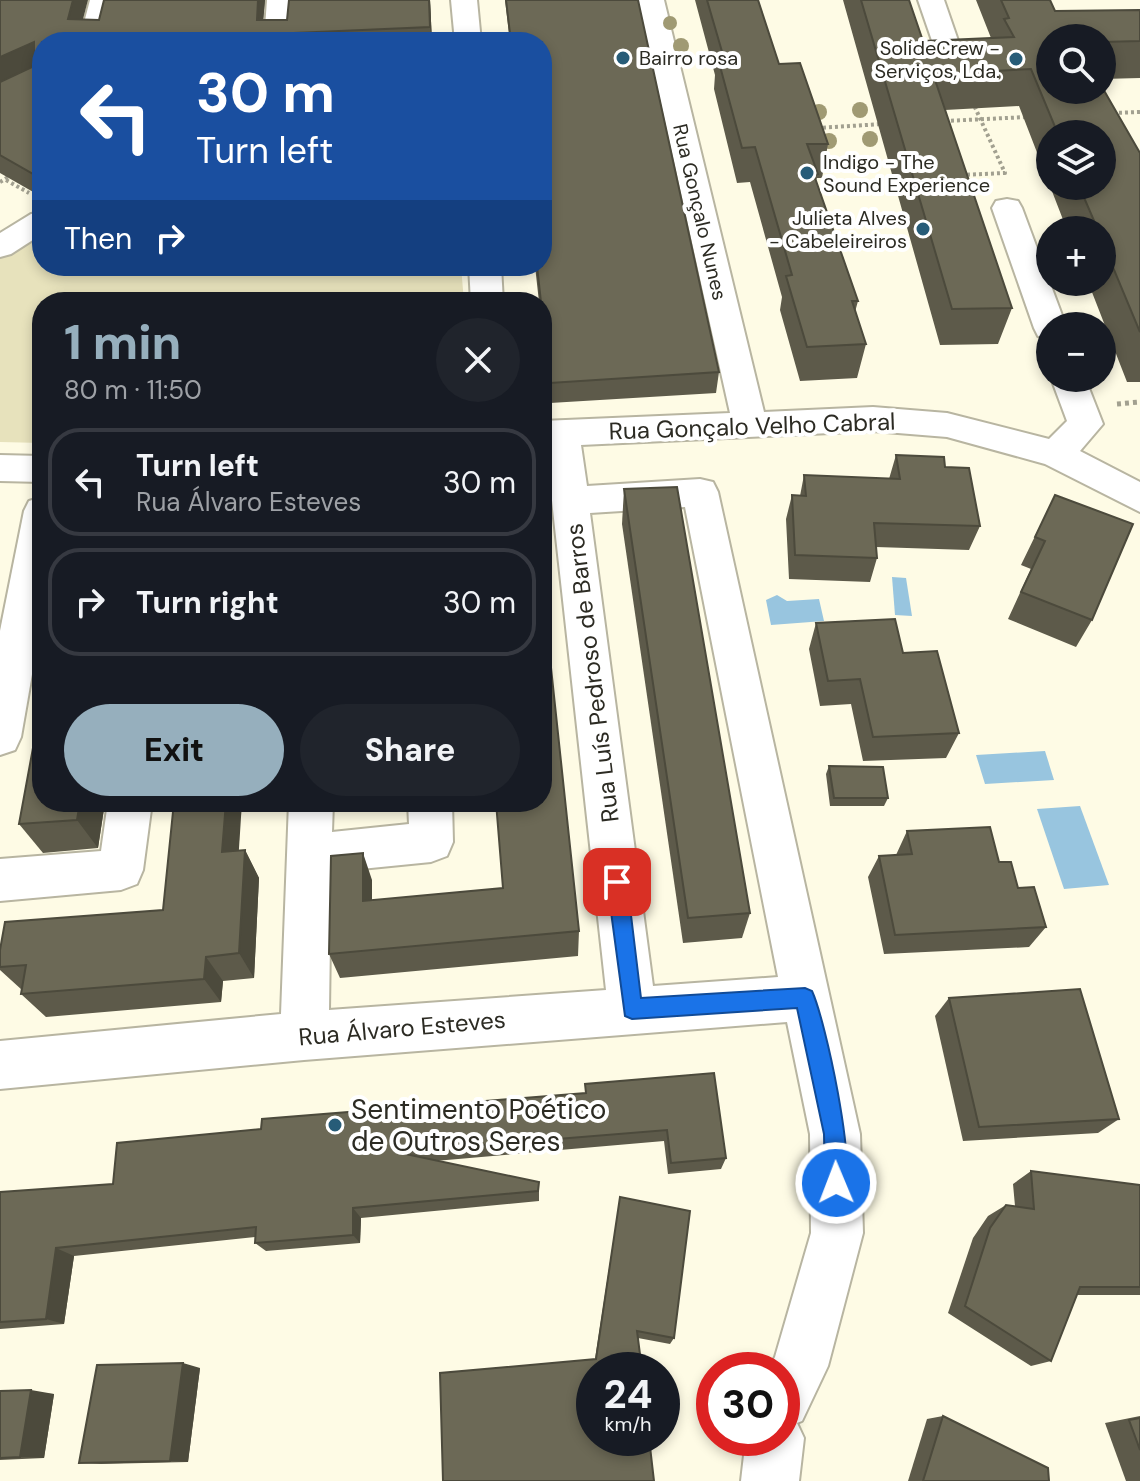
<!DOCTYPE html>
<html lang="en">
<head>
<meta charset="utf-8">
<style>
	:root { --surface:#171b24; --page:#20242c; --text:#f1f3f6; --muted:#9ea1a6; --line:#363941; --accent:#96afbd }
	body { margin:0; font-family:"DM Sans",sans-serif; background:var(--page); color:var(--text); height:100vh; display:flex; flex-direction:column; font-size:30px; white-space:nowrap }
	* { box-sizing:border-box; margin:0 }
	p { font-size:26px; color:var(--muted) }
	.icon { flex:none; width:44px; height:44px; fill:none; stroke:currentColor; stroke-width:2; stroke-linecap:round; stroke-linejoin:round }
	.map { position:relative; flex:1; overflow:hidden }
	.side { position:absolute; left:32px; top:292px; width:520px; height:520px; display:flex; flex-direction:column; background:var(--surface); border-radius:32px; box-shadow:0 4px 12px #0003 }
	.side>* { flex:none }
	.hud { position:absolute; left:32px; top:32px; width:520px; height:244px; border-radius:32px; box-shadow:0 4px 12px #0003; background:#1a4fa0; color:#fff; overflow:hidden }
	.fabs { position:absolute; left:1036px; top:24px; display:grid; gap:16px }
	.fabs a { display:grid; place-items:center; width:80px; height:80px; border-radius:50%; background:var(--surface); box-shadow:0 4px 12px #0003; font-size:40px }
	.speed { position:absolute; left:576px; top:1352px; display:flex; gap:16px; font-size:40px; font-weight:700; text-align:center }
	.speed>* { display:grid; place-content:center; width:104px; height:104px; border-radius:50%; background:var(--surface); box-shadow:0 4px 12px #0003; line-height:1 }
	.speed small { font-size:20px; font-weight:400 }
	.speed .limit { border:12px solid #d22; background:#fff; color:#111 }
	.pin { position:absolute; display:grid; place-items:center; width:68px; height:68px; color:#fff; margin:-34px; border-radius:16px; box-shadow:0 4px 12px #0006 }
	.me { position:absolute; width:88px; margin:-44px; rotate:359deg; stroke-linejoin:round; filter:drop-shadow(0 0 6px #0008) }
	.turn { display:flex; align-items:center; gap:28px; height:168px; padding:0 32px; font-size:36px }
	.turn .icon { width:104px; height:104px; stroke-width:2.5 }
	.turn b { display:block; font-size:56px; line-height:68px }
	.then { display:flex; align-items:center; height:76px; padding:0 32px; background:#0003; gap:16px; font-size:30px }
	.round { display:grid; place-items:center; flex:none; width:84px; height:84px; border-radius:42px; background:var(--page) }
	.summary { display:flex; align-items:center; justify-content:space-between; height:136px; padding:0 32px }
	h1 { font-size:48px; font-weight:800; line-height:60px; color:var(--accent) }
	.button { display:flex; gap:16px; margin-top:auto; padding:16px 32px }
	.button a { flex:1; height:92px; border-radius:48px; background:var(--accent); color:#111; font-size:32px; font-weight:800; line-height:92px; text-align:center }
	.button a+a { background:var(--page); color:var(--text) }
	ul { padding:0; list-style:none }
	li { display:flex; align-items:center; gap:24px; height:108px; margin:0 16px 12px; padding:0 16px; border:4px solid var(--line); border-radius:32px }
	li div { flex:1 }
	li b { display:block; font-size:30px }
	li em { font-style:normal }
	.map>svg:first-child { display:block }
</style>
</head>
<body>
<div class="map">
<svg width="1140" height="1481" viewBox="0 0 1140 1481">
	<rect width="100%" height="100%" fill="#fefbe5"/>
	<polygon fill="#e7e2bc" points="42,231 42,266 461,266 464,302 42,302 42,443 0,442 0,257"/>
	<g fill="#98c5df">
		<polygon points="892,577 906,578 912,616 895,615"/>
		<polygon points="777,595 787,601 819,599 824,621 771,625 766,600"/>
		<polygon points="1045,751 1054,780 985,784 976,755"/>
		<polygon points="1080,806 1109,885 1064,889 1037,809"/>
	</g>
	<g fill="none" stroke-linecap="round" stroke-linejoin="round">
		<g stroke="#b8b5a1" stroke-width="4">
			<g id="minor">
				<polygon points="90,0 116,0 105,42 79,42"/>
				<polygon points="267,0 293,0 290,42 264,42"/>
				<polygon points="451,0 477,0 481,42 455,42"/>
				<path d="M638 0H664L764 412 873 407 947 413 1049 439 1067 421 1051 378H1085L1103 424 1080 451 1140 482V512L1045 464 947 437 873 431 581 445 587 486 700 479 713 482 718 492 860 1134 863 1233 828 1366 802 1421 797 1423 804 1438 799 1481H741L746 1438H782V1370H768L775 1357 811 1233 810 1134 787 1022 304 1060 0 1089V1041L281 1014 289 802H333L332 832 409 824 408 802H452L453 842 447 856 431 862 331 872 329 1010 606 990 546 446 542 447V421L730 413ZM685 507 778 977 653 986 590 513Z"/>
				<polygon points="918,0 944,0 964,58 961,64 941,64 938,58"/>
				<polygon points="1007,199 1018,201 1022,208 1066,326 1050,326 1050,339 1038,336 1034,328 992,208 996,201"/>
				<polygon points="42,212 42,234 11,254 0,257 0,233 31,214"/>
				<polygon points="469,266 501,266 503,302 471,302"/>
				<polygon points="0,455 42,456 42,482 0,481"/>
				<polygon points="42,497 42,617 21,737 15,750 0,755 0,631 24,511 29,501"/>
				<polygon points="108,802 152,802 143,870 137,884 121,890 0,901 0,859 101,851"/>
			</g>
		</g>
		<g stroke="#a2a090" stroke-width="4" stroke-dasharray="3 3" stroke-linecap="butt">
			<polyline points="1113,113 1140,112"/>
			<polyline points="945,121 1027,117"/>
			<polyline points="817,128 883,124"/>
			<polyline points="961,175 1005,173 973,103"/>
			<polyline points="6,180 29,193"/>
			<polyline points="0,182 13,174"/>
		</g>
		<polyline stroke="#a2a090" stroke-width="5" stroke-dasharray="4 4" stroke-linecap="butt" points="1117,404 1140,402"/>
		<use href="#minor" fill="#fff" fill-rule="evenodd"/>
	</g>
	<g fill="#a09a73">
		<circle cx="670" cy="23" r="7"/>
		<circle cx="681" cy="46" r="8"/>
		<circle cx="860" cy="110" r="8"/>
		<circle cx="819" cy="112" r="8"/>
		<circle cx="870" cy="139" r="8"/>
		<circle cx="829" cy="141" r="8"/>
	</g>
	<g fill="#5d5a4a">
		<polygon points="0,0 83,20 99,20 104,0 265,0 263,20 287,20 289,0 430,0 432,42 42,42 42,197 0,173"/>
		<polygon points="505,0 638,0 719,372 716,393 550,403 542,330 542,302 539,302 535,266 542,266 542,42 510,42"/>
		<polygon points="695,0 758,0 779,64 828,144 822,178 817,178 816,180 858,301 855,312 866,344 857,378 800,381 780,310 782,297 750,182 737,183 714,89 715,75"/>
		<polygon points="843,0 909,0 923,41 991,38 976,0 1050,0 1055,11 1140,10 1140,78 1102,79 1102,38 1050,38 1140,153 1140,382 1127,382 1088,282 1102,282 1102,230 1067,230 1050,186 1102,186 1102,134 1050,134 1050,186 1019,106 945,110 1012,308 998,344 940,345"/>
		<polygon points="896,455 945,467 980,526 969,550 876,547 877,558 870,582 789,579 786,519 792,495 800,496 804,475 889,479"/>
		<polygon points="624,489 750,913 742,938 683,943 622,524"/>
		<polygon points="1055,495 1092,620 1076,647 1008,619 1031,569 1021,565"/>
		<polygon points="816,623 903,653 959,733 946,758 863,761 851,704 820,706 809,649"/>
		<polygon points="829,766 888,798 884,806 830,806 826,774"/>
		<polygon points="42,802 105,802 98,848 43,853 19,824"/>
		<polygon points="907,831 999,862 1046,927 1029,947 884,954 868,877 879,856 896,855"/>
		<polygon points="239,850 245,850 259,878 254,978 223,981 221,1002 46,1017 21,994 22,990 0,970 0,950 163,910"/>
		<polygon points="372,880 372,900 579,931 578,956 340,978 329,954"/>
		<polygon points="949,998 1119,1119 1098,1133 963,1141 935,1016"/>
		<polygon points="585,1084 726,1158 721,1169 668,1174 664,1141 435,1161 539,1182 539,1201 361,1218 360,1243 266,1251 255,1243 255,1237 74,1256 64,1324 0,1329 0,1192 113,1184 261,1129 585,1093"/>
		<polygon points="1031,1171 1140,1185 1140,1295 1077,1295 1051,1361 1031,1366 948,1313 973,1238 988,1216 1006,1205 1015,1206 1013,1184"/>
		<polygon points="620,1197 674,1338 670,1344 638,1338 595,1359"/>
		<polygon points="200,1368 188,1462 101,1464 79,1463"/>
		<polygon points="0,1391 54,1394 44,1458 0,1460"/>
		<polygon points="943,1416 1049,1481 908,1481 927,1419"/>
		<polygon points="1140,1416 1140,1481 1126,1481 1105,1423"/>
	</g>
	<g fill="#4c4a3c">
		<polygon points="73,0 88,0 77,42 68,19"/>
		<polygon points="258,0 265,0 262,35 257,20"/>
		<polygon points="429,0 430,0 432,42 430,27"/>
		<polygon points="34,42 42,64 0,86 0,57"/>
		<polygon points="42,171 42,191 35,175"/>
		<polygon points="80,802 105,802 98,848 77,820"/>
		<polygon points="226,802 242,802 237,879 222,852"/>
		<polygon points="245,850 259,878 254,978 239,953"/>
		<polygon points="363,853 372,880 372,926 363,901"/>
		<polygon points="206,957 223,981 221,1002 204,979"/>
		<polygon points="353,1208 361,1218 360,1243 353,1235"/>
		<polygon points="56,1248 74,1256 64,1324 46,1319"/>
		<polygon points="183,1363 200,1368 188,1462 170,1461"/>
		<polygon points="31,1390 54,1394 44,1458 20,1457"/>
	</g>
	<g fill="#6c6956" stroke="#4c4a3c" stroke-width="2">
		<polygon points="0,0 73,0 68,19 99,20 104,0 258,0 257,20 287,20 289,0 429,0 430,27 248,35 248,42 42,42 42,171 35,175 0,155 0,82 34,66 34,42 0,57"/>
		<polygon points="506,0 638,0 719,372 550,383 542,313 542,302 541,302 537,266 542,266 542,42 511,42"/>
		<polygon points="707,0 758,0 779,64 800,63 828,144 807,144 818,174 814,175 858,301 852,301 866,344 807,347 786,276 792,275 755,147 742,148 717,55 723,55"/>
		<polygon points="861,0 909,0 923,41 1014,37 1004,19 1009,18 1001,0 1050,0 1055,11 1140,10 1140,41 1102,42 1102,38 1050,38 1050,90 1102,90 1102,87 1140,153 1140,332 1102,241 1102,230 1098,230 1079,186 1102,186 1102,134 1058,134 1031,69 933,74 1012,308 952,309"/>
		<polygon points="896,455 944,457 945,467 969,468 980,526 874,523 877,558 795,555 792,495 806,496 804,475 900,479"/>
		<polygon points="677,487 750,913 688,918 624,489"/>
		<polygon points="1055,495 1133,524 1092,620 1021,592 1045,541 1035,537"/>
		<polygon points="542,583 579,931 329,954 331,856 363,853 363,901 503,888 496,802 542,802"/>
		<polygon points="895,619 903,653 937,651 959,733 873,737 860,679 828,681 816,623"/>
		<polygon points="42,699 42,802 80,802 77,820 19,824"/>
		<polygon points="829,766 883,767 888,798 834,798"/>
		<polygon points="174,802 226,802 222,852 245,850 239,953 206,957 204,979 21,994 26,965 0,967 0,950 5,922 163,910"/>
		<polygon points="990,827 999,862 1011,862 1018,888 1034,887 1046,927 895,935 879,856 912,854 907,831"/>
		<polygon points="1080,989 1119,1119 979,1127 949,998"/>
		<polygon points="714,1073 726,1158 671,1163 667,1130 396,1152 539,1182 538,1191 353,1208 353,1235 255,1243 256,1227 56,1248 46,1319 0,1322 0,1192 113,1184 117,1143 261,1129 262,1119 586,1093 585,1084"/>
		<polygon points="1031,1171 1140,1185 1140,1287 1080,1287 1051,1361 965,1306 990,1228 1006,1205 1034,1209"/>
		<polygon points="620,1197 690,1211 674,1338 637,1331 642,1370 594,1370 594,1438 649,1438 654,1481 443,1481 440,1373 596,1359"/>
		<polygon points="183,1363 170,1461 79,1463 97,1365"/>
		<polygon points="31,1390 20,1457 0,1458 0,1391"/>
		<polygon points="943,1416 1048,1468 1049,1481 923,1481"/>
		<polygon points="1140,1418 1140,1450 1129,1420"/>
	</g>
	<path fill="#1a73e8" stroke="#114b97" stroke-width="2" d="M617 873 624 876 627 882 641 998 805 988 812 991C826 1022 856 1163 844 1191L836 1195 828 1191 825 1183 824 1134 797 1008 632 1019 625 1016 607 882 610 876Z"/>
	<g fill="#275c78" stroke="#fff" stroke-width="3">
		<circle cx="623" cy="58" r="8"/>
		<circle cx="1016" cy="59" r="8"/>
		<circle cx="807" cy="173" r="8"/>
		<circle cx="923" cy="229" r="8"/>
		<circle cx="335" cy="1125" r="8"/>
	</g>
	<g text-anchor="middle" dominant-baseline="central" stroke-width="8" stroke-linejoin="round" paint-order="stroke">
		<g font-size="20" fill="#2c2b23" stroke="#fff" text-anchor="end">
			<text x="1000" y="48">SolideCrew -<tspan x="1000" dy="23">Serviços, Lda.</tspan></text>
			<text x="639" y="58" text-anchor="start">Bairro rosa</text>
			<text x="823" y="162" text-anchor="start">Indigo - The<tspan x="823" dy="23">Sound Experience</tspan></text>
			<text x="907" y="218">Julieta Alves<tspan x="907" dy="23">- Cabeleireiros</tspan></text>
		</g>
		<g font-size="20" fill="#2c2b23" stroke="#fff">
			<text transform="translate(700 212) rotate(77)">Rua Gonçalo Nunes</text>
		</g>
		<g font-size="24" fill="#2c2b23" stroke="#fff">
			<text transform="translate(752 426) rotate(-2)">Rua Gonçalo Velho Cabral</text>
			<text transform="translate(592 673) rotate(-97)">Rua Luís Pedroso de Barros</text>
			<text transform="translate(402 1028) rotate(-5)">Rua Álvaro Esteves</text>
		</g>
		<g font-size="28" fill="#2c2b23" stroke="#fff" text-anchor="start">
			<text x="351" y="1109">Sentimento Poético<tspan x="351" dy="32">de Outros Seres</tspan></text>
		</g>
	</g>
</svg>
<div class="fabs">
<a><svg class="icon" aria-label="search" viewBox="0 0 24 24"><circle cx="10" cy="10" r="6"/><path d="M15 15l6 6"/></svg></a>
<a><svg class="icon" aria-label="layers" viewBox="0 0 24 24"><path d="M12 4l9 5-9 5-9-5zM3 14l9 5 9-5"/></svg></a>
<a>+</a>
<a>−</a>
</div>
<div class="speed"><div>24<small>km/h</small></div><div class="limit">30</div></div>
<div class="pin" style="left:617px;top:882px;background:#d93025"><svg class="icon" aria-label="arrive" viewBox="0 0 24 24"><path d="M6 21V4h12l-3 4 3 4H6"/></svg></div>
<svg class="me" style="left:836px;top:1183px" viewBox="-20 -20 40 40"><circle r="17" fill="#1a73e8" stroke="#fff" stroke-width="3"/><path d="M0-11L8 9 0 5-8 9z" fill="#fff"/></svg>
<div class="hud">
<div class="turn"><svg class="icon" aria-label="left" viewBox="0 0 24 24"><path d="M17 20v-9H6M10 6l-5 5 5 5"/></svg><div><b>30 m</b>Turn left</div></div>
<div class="then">Then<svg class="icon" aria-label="right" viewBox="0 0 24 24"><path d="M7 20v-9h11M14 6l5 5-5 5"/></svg></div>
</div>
<section class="side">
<div class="summary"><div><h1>1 min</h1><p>80 m · 11:50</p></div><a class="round"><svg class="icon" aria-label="close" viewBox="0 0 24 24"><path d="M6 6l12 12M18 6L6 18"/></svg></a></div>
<ul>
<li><svg class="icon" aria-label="left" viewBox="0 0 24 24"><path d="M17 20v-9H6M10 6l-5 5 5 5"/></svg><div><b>Turn left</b><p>Rua Álvaro Esteves</p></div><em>30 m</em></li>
<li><svg class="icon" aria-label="right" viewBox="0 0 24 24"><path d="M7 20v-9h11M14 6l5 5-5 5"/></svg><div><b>Turn right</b></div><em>30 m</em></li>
</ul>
<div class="button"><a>Exit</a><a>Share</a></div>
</section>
</div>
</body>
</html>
